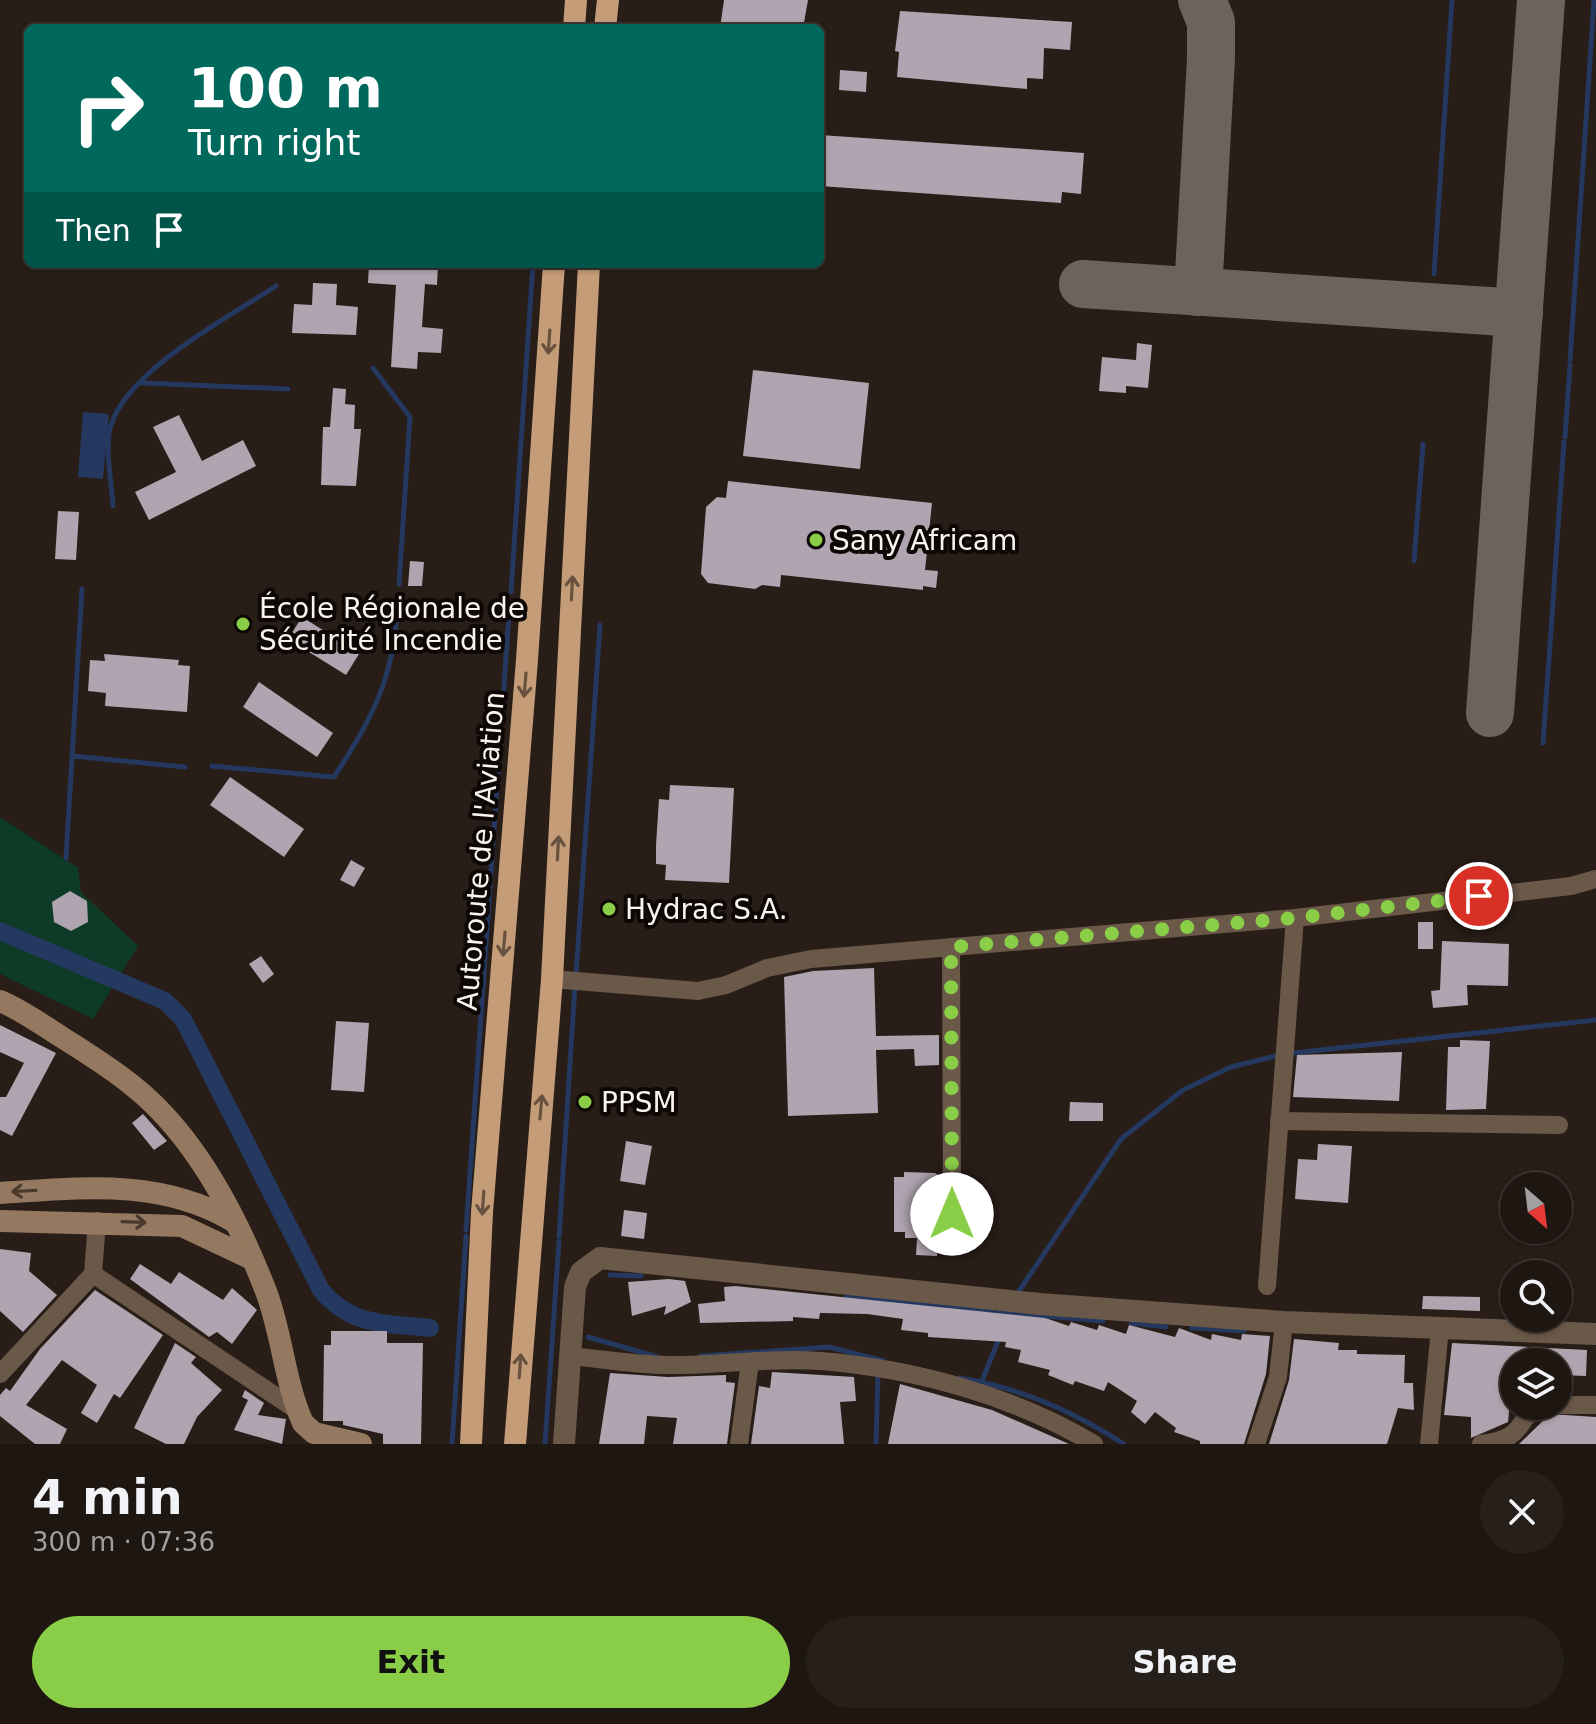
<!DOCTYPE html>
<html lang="en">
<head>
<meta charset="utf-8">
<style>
	:root { --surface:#1e1611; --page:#261f1a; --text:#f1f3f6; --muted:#a19f9f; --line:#3c3531; --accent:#8ace47 }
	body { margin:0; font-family:"DejaVu Sans",sans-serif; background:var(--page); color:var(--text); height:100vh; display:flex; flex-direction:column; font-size:30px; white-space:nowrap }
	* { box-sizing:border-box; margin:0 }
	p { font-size:26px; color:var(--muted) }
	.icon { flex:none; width:44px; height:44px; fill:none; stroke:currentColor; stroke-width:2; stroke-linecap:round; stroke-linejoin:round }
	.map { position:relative; height:1444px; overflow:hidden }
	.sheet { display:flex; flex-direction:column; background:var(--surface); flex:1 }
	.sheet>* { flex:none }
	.hud { position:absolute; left:24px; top:24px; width:800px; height:244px; border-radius:12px; box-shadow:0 2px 6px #0004,0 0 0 2px var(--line); background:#00695c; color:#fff; overflow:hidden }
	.needle { width:52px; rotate:152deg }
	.fabs { position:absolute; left:1500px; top:1172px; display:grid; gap:16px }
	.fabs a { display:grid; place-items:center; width:72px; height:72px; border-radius:50%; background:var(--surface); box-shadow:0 2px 6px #0004,0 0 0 2px var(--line); font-size:40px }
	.pin { position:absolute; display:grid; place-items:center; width:68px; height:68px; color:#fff; margin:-34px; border:4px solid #fff; border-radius:50%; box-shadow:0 2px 8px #0007 }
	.me { position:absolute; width:88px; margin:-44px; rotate:0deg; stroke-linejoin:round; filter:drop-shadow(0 0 6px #0008) }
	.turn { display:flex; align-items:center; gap:28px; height:168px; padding:0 32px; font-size:36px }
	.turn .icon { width:104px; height:104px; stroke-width:2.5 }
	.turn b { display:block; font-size:56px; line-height:68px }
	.then { display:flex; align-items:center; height:76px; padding:0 32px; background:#0003; gap:16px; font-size:30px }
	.round { display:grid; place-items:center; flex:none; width:84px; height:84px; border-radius:42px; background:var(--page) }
	.overview { display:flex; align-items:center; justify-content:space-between; height:136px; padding:0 32px }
	h1 { font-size:48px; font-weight:700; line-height:60px }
	.action { display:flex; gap:16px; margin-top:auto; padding:16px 32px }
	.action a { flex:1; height:92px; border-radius:48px; background:var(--accent); color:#111; font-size:32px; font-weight:700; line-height:92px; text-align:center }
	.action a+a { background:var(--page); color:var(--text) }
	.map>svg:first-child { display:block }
</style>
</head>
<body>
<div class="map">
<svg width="1596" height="1444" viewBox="0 0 1596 1444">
	<rect width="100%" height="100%" fill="#281d17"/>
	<polygon fill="#0d3b28" points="0,817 78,868 81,892 138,946 93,1019 0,974"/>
	<polygon fill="#243860" points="83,412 109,414 103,479 78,477"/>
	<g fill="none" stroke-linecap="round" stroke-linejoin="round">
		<g stroke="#243860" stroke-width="5">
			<polyline points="1434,274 1452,0"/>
			<polyline points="1570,360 1594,0"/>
			<polyline points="373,368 410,417 399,584"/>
			<polyline points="142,383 288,389"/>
			<polyline points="1565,437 1570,365"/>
			<path d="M113 506C112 483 104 448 111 425 129 369 228 318 276 286"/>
			<polyline points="1414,561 1423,444"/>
			<polyline points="1554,585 1564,442"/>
			<polyline points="511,592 533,264"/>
			<polyline points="1543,743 1554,588"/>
			<polyline points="72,756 185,767"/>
			<path d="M212 766 334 777C371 721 395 676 397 607"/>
			<polyline points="66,858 82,589"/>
			<polyline points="576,975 600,625"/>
			<polyline points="466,1230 509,614"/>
			<polyline points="559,1237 575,985"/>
			<polyline points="610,1275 641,1276"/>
			<polyline points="846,1297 992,1311"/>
			<polyline points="1015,1297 1121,1139 1183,1090 1231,1067 1284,1054 1596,1020"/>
			<polyline points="998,1312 1103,1321"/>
			<polyline points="1131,1323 1166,1327"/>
			<polyline points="1192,1328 1244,1331"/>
			<polyline points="588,1337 658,1357"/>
			<polyline points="700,1356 829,1347 884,1361"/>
			<path d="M959 1378C1019 1387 1073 1411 1124 1444"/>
			<polyline points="982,1381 1000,1336"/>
			<polyline points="452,1444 466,1236"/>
			<polyline points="545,1444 559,1242"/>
			<polyline points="876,1444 878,1372"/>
		</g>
		<path stroke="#243860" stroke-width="18" d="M0 931 165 1001 183 1019 321 1290C352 1327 385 1323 430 1328"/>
		<g stroke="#6d635e" stroke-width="48">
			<polyline points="1083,284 1519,313"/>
			<polyline points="1198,292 1211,59 1211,22 1202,0"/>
			<polyline points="1490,713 1541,0"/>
		</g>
	</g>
	<g fill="#afa4b0">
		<polygon points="724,0 808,0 803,28 720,28"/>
		<polygon points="900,11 1072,22 1070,50 1044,48 1043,79 1027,78 1027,89 897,77 899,52 895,51"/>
		<polygon points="840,70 867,72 866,92 839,90"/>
		<polygon points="820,135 1084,153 1081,194 1062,192 1061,203 820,186"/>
		<polygon points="369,264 438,264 437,285 425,284 422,327 443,329 441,353 418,352 417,369 391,367 396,285 368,283"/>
		<polygon points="313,283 337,284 336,305 358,307 356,335 292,333 294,304 312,305"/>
		<polygon points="1137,343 1152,345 1148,388 1126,386 1126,393 1099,391 1102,357 1136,360"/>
		<polygon points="753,370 869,383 860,469 743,456"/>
		<polygon points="333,388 346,389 345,404 355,405 354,429 361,429 356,486 321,485 323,427 330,427"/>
		<polygon points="179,415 202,461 243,440 256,466 149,520 135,492 176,472 153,427"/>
		<polygon points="728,481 932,503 925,570 938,571 936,588 923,586 923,590 781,575 780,587 762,585 755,589 708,583 701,574 706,507 717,497 726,498"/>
		<polygon points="58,511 79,512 76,560 55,559"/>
		<polygon points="410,561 424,562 422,586 408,586"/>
		<polygon points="302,617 334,637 340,627 356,637 349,648 359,654 346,675 288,639"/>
		<polygon points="104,654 179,660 178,665 190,666 187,712 105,706 106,693 88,691 90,660 105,661"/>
		<polygon points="259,682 333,733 317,757 243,707"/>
		<polygon points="230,777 304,829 284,857 210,805"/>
		<polygon points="670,785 734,788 729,883 665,880 666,865 656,864 656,845 659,799 669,800"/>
		<polygon points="351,860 365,868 354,887 340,880"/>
		<polygon points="70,891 87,901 88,922 71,931 54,922 52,902"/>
		<rect x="1418" y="922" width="15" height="27"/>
		<polygon points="1442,941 1509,944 1508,986 1467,985 1468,1005 1433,1008 1431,991 1440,990"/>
		<polygon points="261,956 274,974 263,983 249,964"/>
		<polygon points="874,968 876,1036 939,1035 939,1065 915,1066 914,1049 876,1050 878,1113 788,1116 784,977 813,971"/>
		<polygon points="336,1021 369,1023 364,1092 331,1090"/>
		<polygon points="0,1025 56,1053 12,1136 0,1130 0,1097 6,1097 24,1063 0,1052"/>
		<polygon points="1460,1040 1490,1041 1486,1109 1446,1110 1448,1047 1460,1047"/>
		<polygon points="1402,1052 1399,1101 1293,1097 1297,1055"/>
		<polygon points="1070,1102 1103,1103 1103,1121 1069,1121"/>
		<polygon points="143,1114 167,1141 154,1150 132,1123"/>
		<polygon points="626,1141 652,1146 645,1185 620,1181"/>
		<polygon points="1318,1144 1352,1146 1348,1203 1295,1199 1298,1159 1317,1160"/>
		<polygon points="904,1172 935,1173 940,1176 943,1242 938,1242 937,1256 916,1255 917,1238 905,1238 905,1232 894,1232 894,1177 904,1177"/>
		<polygon points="624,1210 647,1213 644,1239 621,1236"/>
		<polygon points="0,1249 31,1253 29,1271 57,1295 23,1332 0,1311"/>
		<polygon points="140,1264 171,1284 179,1272 223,1300 232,1288 257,1310 232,1344 217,1332 209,1337 130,1279"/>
		<polygon points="669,1279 685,1281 691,1302 664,1315 666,1306 632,1316 628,1282"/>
		<polygon points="735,1286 1045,1318 1069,1326 1071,1322 1097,1330 1099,1325 1126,1334 1129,1325 1175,1337 1179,1328 1211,1340 1212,1334 1241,1340 1242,1334 1270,1336 1266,1374 1244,1444 1200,1444 1200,1441 1174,1432 1176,1428 1155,1412 1145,1424 1131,1412 1137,1401 1108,1382 1104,1391 1075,1381 1073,1385 1048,1375 1050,1370 1018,1362 1021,1350 1005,1347 1006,1342 928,1337 928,1333 901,1330 903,1319 867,1314 820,1313 819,1319 793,1317 793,1321 700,1323 698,1304 725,1301 724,1287"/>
		<polygon points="95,1290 163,1335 120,1398 114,1394 97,1423 81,1413 97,1385 62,1360 26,1405 67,1429 60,1444 35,1444 0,1416 0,1395 6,1388 10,1391 40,1349"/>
		<polygon points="1423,1296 1480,1297 1480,1311 1422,1309"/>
		<polygon points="331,1331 387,1331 387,1343 423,1343 421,1444 383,1444 383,1434 343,1425 343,1421 323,1421 324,1345 331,1345"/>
		<polygon points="1294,1339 1339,1343 1338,1350 1357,1350 1357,1354 1405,1355 1404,1383 1413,1383 1414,1410 1398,1408 1387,1444 1269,1444 1289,1380"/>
		<polygon points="175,1343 196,1357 191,1363 222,1390 197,1417 184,1444 166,1444 134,1428"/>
		<polygon points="1452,1343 1587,1350 1586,1376 1560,1375 1558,1362 1514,1362 1508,1422 1471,1438 1471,1417 1444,1415"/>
		<polygon points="772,1372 854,1377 856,1401 840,1402 844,1444 751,1444 759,1386 770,1388"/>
		<polygon points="610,1373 668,1377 726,1375 726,1382 735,1383 727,1444 673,1444 677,1418 647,1416 644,1444 599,1444"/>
		<polygon points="900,1384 992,1410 1069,1444 888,1444"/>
		<polygon points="245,1390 264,1403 258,1415 286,1419 282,1444 234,1430 248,1400 242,1397"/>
		<polygon points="1550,1414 1596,1417 1596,1444 1519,1444"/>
	</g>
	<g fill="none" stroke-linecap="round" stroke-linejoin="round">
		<g stroke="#6a5849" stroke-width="18">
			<polyline points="951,947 952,1214"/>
			<polyline points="552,979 698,991 726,985 767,968 811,959 1295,918 1571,886 1596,879"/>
			<polyline points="1279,1121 1559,1125"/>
			<polyline points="93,1274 298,1411"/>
			<polyline points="1267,1286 1295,918"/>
			<path d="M570 1356C602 1359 635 1365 668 1365 718 1366 770 1357 821 1361 915 1369 1012 1395 1094 1444"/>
			<polyline points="0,1374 93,1274 97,1221"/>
			<polyline points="1558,1405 1596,1405"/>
			<polyline points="739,1444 750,1362"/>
			<polyline points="1256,1444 1278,1377 1284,1322"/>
			<polyline points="1429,1444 1440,1328"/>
			<path d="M1481 1444C1530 1438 1512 1419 1542 1406"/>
		</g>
		<polyline stroke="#6a5849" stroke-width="22" points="564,1444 575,1287 581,1272 600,1258 1040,1304 1284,1322 1596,1334"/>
		<g stroke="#94785f" stroke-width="22">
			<path d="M0 1001C22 1010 42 1025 63 1038 87 1053 111 1068 133 1086 196 1136 239 1221 267 1294 282 1335 285 1383 303 1423L314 1433 361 1444"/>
			<path d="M0 1193C80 1188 159 1178 231 1220"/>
			<polyline points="0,1221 182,1226 252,1259"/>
		</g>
		<g stroke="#c49c78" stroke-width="22">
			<polyline points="574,28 576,0"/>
			<polyline points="605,28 608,0"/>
			<polyline points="471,1444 482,1212 527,660 554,264"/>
			<polyline points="515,1444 552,979 589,264"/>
		</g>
	</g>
	<defs><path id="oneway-shaft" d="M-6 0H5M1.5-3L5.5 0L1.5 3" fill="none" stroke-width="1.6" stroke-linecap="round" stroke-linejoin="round" transform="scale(2)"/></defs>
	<g stroke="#68523f">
		<use href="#oneway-shaft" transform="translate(549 342) rotate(94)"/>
		<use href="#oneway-shaft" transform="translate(572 588) rotate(-87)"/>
		<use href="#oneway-shaft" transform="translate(525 685) rotate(95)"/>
		<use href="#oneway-shaft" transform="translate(558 848) rotate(-87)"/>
		<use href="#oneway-shaft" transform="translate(504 944) rotate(95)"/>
		<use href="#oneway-shaft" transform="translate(541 1107) rotate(-85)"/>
		<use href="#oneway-shaft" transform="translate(483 1203) rotate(94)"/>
		<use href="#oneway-shaft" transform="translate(520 1366) rotate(-86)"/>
	</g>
	<g stroke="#4a3a2e">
		<use href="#oneway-shaft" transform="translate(24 1191) rotate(177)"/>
		<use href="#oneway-shaft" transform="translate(134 1222) rotate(2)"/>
	</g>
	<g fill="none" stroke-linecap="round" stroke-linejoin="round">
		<polyline stroke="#8ace47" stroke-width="14" stroke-dasharray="0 25.2" points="952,1214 951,947 1295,918 1479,896"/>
	</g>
	<g fill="#8ace47" stroke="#0d0806" stroke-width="3">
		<circle cx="816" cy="540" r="8"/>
		<circle cx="243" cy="624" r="8"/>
		<circle cx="609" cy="909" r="8"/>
		<circle cx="585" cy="1102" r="8"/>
	</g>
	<g text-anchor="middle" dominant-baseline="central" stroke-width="8" stroke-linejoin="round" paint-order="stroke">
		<g font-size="28" fill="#fbf3ef" stroke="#0d0806" text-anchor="start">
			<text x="832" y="540">Sany Africam</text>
			<text x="259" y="608">École Régionale de<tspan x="259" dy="32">Sécurité Incendie</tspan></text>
			<text x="625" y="909">Hydrac S.A.</text>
			<text x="601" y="1102">PPSM</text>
		</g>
		<g font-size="28" fill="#fbf3ef" stroke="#0d0806">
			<text transform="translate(481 851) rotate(-85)">Autoroute de l'Aviation</text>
		</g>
	</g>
</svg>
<div class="fabs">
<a><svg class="needle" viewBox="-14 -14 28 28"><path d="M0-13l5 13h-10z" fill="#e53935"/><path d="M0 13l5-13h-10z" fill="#a19f9f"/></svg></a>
<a><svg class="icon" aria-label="search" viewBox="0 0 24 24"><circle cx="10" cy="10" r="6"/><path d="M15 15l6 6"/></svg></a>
<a><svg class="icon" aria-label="layers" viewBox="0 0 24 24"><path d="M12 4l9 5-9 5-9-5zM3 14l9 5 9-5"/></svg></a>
</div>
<div class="pin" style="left:1479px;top:896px;background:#d93025"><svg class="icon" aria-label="arrive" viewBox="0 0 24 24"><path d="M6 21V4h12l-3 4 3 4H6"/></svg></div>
<svg class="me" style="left:952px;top:1214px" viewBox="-20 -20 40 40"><circle r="19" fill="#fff"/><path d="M0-13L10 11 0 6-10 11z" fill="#8ace47"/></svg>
<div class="hud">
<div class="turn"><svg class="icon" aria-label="right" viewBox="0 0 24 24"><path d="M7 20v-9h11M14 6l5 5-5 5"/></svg><div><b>100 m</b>Turn right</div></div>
<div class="then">Then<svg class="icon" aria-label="arrive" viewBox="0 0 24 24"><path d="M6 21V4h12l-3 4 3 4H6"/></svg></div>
</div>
</div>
<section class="sheet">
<div class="overview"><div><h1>4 min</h1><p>300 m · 07:36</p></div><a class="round"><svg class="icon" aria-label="close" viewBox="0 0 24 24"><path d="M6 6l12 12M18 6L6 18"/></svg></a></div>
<div class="action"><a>Exit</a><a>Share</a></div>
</section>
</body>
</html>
